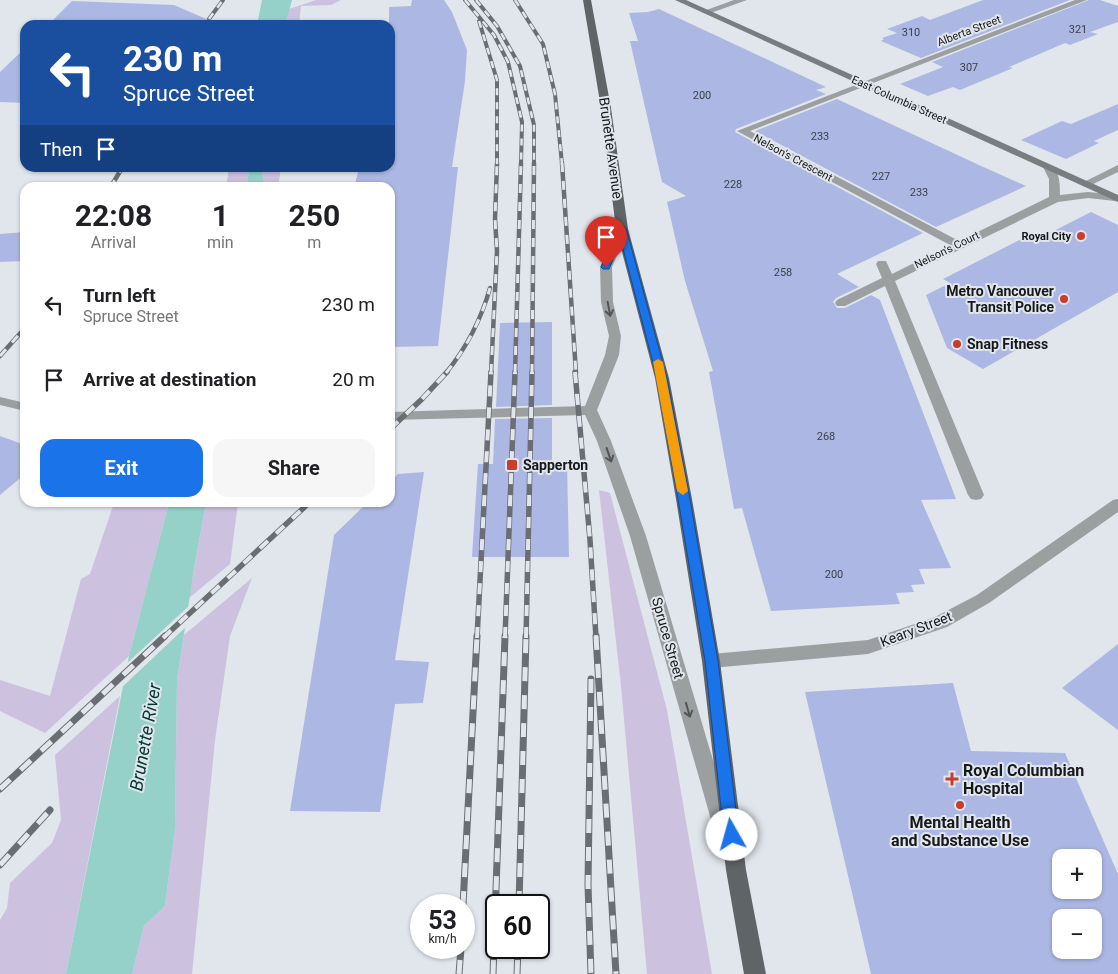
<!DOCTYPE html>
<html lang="en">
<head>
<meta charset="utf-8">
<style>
	:root { --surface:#fff; --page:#f6f6f6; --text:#202124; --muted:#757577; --accent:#1a73e8 }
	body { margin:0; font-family:Roboto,sans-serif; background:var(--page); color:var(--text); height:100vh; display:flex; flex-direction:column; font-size:19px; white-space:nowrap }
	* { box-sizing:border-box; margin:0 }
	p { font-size:16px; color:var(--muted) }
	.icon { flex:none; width:28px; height:28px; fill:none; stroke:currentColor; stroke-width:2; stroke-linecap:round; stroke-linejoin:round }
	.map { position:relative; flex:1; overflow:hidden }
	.details { position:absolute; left:20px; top:182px; width:375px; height:325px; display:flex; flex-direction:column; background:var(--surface); border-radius:15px; box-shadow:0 1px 4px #0004 }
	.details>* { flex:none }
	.top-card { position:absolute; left:20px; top:20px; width:375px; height:152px; border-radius:15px; box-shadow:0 1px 4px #0004; background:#1a4fa0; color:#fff; overflow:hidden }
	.controls { position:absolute; left:1052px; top:849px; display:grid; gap:10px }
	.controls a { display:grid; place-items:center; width:50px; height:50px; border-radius:10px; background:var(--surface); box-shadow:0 1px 4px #0004; font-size:25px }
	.speed { position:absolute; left:410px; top:894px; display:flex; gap:10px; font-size:25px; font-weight:700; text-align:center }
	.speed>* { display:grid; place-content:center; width:65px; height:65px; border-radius:50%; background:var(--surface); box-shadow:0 1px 4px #0004; line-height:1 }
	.speed small { font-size:12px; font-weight:400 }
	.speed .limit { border:2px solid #111; border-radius:8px; background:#fff; color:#111 }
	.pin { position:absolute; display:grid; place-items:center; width:42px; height:42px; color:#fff; margin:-51px -21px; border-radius:50% 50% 50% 0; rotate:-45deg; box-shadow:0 0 5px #0007 }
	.pin .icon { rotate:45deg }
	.me { position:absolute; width:55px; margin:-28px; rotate:353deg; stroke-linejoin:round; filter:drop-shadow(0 0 4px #0008) }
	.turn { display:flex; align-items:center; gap:18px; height:105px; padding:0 20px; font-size:22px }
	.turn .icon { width:65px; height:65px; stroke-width:2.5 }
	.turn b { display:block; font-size:35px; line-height:42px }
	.then { display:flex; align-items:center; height:48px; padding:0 20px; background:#0003; gap:10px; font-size:19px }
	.eta { display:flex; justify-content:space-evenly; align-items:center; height:85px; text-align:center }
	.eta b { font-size:30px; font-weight:700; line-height:35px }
	.primary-button { display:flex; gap:10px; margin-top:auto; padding:10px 20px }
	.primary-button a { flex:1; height:58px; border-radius:15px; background:var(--accent); color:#fff; font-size:20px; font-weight:700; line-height:58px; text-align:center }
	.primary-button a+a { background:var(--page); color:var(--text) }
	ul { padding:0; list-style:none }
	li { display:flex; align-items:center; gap:15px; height:75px; padding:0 20px }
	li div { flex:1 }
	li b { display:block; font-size:19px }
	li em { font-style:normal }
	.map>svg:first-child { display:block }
</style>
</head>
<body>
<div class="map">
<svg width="1118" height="974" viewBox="0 0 1118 974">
	<rect width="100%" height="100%" fill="#e0e6ec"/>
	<g fill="#ccc1de">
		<polygon points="316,0 341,0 331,5 301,6 299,25 285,25 289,9"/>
		<polygon points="229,168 249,168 247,187 226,188"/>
		<polygon points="264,168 281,168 278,187 265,187 262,173"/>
		<polygon points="599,490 610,493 667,710 712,974 647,974 621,686"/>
		<polygon points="114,503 169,503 129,656 45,733 0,711 0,680 50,696 81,579 90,574"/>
		<polygon points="206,503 238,503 230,564 189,598"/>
		<polygon points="252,578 230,636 215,740 192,974 132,974 144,926 165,906 175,827 177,680 184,635"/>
		<polygon points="120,696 66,974 0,974 0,920 7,908 10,883 52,843 61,820 55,755"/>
	</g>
	<g fill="#96d1c9">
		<polygon points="262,0 292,0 285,25 257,25"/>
		<polygon points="249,168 264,168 262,173 265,187 247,187"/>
		<polygon points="169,503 206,503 194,569 177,680 175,828 165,906 144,926 132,974 66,974 129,656"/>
	</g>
	<polygon fill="#e0e6ec" points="191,604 188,625 119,690 124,666"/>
	<g fill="#acb8e3" fill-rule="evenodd">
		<polygon points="412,0 444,0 452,12 467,50 465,81 452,167 458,167 438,346 390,347 390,188 354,188 359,168 390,168 389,7 411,6"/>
		<polygon points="983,0 1070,0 921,58 881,41 884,39 882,38 897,33 887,29 922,16 930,20"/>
		<polygon points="1089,0 1100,0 1118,6 1118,22 1090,32 1098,34 1070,45 1065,43 1009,67 1013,68 960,90 953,87 928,96 900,84 943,67 932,62"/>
		<polygon points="72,1 174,5 220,25 48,25"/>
		<polygon points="659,9 826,87 816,90 826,94 736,129 735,132 923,233 837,274 859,287 836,298 833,302 837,308 845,308 871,295 880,300 956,499 921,500 951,568 919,569 925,584 911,585 914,592 896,593 900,604 771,611 742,508 734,509 709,372 713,371 685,281 667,202 686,196 662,182 630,41 638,41 629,13 648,12"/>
		<polygon points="25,48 25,103 0,102 0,72"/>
		<polygon points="837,99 979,165 1026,186 936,227 755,131"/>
		<polygon points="1118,104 1118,130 1094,141 1099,143 1066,159 1021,140 1062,121 1071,124"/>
		<polygon points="1091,212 1118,225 1118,292 983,369 947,348 926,295 950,283 943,279 1033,233 1042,237"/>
		<polygon points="25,232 25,261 0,262 0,234"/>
		<polygon points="552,322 552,405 496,407 500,323"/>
		<polygon points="552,418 552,463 567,463 569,557 472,557 478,464 493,464 495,419"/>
		<polygon points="0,436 25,445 25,474 0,495"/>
		<polygon points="424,472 395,660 429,662 423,703 395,704 380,812 290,811 334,535 368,502 390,502 390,482 398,474"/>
		<polygon points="1118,644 1118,730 1062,688"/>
		<path d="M953 683 971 751 1065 753 1118 874V974H871L805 692ZM1061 858H1094V890H1061ZM1061 918H1094V950H1061Z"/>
	</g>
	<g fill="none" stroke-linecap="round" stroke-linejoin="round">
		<g fill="#9c9fa0" fill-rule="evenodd">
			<polygon points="734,0 747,0 708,14 701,12"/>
			<path d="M1075 0H1087L750 131 959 241 1049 197V179L1043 167 1044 165 1048 164C1060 168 1060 184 1060 195L1088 192 1118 195V201H1115L1088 198 1058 202 895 281 984 495 981 499 976 500 971 499 968 495 885 286 845 306H837L835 303 837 300 882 278 876 264 878 261H886L892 274 950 245 737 131Z"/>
			<polygon points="1118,165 1118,172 1089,186 1085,187 1080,184"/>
			<polygon points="622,226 628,229 612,267 613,302 621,336 619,355 597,410 611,441 646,536 736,837 733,843 726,846 719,843 716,837 630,536 597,441 585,415 390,420 390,412 585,406 605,355 609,336 601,302 600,267 616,229"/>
			<polygon points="0,397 25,403 25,411 0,405"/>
			<polygon points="1118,499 1118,512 989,603 947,627 868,654 711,668 705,666 702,661 705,656 711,654 868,640 935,617 977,595 1113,500"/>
		</g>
		<polygon fill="#787d7f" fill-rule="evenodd" points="675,0 686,0 1118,195 1118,202"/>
		<polygon fill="#5f6567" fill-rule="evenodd" points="583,0 591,0 611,108 628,229 669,378 692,499 720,661 746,870 766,974 744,974 726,870 702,661 676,499 655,378 616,229 601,108"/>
		<g stroke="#6a6d71" stroke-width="4">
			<g id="rail-far3">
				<polyline points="465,0 494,35 508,62 522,122 521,164"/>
				<polyline points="476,0 497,26 520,66 534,125 534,164"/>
				<polyline points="515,0 543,44 555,94 562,164"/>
				<polyline points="209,19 223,0"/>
				<polyline points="479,21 497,80 497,164"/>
			</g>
		</g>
		<g stroke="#6a6d71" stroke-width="4.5">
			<g id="rail-far2">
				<polyline points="562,163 576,373"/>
				<polyline points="110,188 122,168"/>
				<polyline points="0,356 25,328"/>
				<path d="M446 373C467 347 481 320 490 288"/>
				<polyline points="491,373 497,251 495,219 497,163"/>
				<polyline points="515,373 521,163"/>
				<polyline points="532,373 534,163"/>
			</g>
		</g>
		<g stroke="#6a6d71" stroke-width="5.5">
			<g id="rail-far1">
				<polyline points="575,372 590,540 596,638"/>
				<polyline points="390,429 422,399 447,372"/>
				<polyline points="163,638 310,502"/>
				<polyline points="477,638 491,372"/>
				<polyline points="505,638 515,372"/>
				<polyline points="526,638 532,372"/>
			</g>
		</g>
		<g stroke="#6a6d71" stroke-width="7">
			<g id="rail">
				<polyline points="596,636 616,974"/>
				<polyline points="591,679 588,885 591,974"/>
				<polyline points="0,789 165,636"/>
				<polyline points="0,865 50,810"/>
				<polyline points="463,905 477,636"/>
				<polyline points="519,905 526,636"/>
				<polyline points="459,974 461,948"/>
				<polyline points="493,974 505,636"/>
				<polyline points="517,974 518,948"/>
			</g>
		</g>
		<use href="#rail-far3" stroke="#e0e6ec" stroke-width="2.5" stroke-dasharray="7" stroke-linecap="butt"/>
		<use href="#rail-far2" stroke="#e0e6ec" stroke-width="3" stroke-dasharray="9" stroke-linecap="butt"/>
		<use href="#rail-far1" stroke="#e0e6ec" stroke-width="4" stroke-dasharray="11" stroke-linecap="butt"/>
		<use href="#rail" stroke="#e0e6ec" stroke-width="5" stroke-dasharray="14" stroke-linecap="butt"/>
	</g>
	<defs><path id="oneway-shaft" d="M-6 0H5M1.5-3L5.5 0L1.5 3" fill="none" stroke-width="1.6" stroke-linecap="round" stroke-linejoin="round" transform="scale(1.25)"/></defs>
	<g stroke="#525556">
		<use href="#oneway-shaft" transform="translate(609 309) rotate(79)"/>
		<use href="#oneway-shaft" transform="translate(609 455) rotate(71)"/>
		<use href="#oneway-shaft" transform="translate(688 710) rotate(74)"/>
	</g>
	<polygon fill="#1a73e8" stroke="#114b97" points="622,226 626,228 667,378 690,499 718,661 739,835 737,840 732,842 726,840 724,835 705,661 678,499 657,378 621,241 609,269 603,269 601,267 618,228"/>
	<polygon fill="#f59e0b" points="658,359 663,362 688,491 683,495 677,491 653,362"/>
	<g fill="#c93d2c" stroke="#e0e6ec" stroke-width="2">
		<circle cx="1081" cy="236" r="5"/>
		<circle cx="1064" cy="299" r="5"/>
		<circle cx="957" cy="344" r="5"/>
		<rect x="506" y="459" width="12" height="12" rx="2.5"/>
		<path d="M949.5 771.5h5v5h5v5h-5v5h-5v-5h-5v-5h5z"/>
		<circle cx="960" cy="805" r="5"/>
	</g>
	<g text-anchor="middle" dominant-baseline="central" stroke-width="4" stroke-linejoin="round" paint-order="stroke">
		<g font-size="11" fill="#3c404c">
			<text x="1078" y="29">321</text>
			<text x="911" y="32">310</text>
			<text x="969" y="67">307</text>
			<text x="702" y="95">200</text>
			<text x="820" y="136">233</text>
			<text x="881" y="176">227</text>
			<text x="733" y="184">228</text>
			<text x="919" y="192">233</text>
			<text x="783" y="272">258</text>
			<text x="826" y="436">268</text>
			<text x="834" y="574">200</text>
		</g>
		<g font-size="11" fill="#16181a" stroke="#e0e6ec">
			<text transform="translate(969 31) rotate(-21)">Alberta Street</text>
			<text transform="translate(899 100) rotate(24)">East Columbia Street</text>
			<text transform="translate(793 158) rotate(28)">Nelson's Crescent</text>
			<text transform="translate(947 250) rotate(-26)">Nelson's Court</text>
		</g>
		<g font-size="11" font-weight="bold" fill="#16181a" stroke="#e0e6ec" text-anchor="end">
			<text x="1071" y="236">Royal City</text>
		</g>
		<g font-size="14" fill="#16181a" stroke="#e0e6ec">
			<text transform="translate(611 148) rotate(82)">Brunette Avenue</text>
			<text transform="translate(916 629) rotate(-21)">Keary Street</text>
			<text transform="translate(668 638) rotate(74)">Spruce Street</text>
		</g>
		<g font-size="14" font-weight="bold" fill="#16181a" stroke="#e0e6ec" text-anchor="start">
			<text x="1054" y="291" text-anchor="end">Metro Vancouver<tspan x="1054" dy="16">Transit Police</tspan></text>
			<text x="967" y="344">Snap Fitness</text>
			<text x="523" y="465">Sapperton</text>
		</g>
		<g font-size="16" font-weight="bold" fill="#16181a" stroke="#e0e6ec" text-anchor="start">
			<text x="963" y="770">Royal Columbian<tspan x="963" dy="18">Hospital</tspan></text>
			<text x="960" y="822" text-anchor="middle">Mental Health<tspan x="960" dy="18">and Substance Use</tspan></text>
		</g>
		<g font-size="18" font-style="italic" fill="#003833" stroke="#e0e6ec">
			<text transform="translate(145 737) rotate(-80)">Brunette River</text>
		</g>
	</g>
</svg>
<div class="controls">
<a>+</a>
<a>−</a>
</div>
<div class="speed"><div>53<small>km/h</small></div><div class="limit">60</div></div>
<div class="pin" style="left:606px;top:267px;background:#d93025"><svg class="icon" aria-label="arrive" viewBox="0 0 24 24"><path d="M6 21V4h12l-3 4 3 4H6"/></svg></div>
<svg class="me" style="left:732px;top:835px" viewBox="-20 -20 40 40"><circle r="19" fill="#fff"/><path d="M0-13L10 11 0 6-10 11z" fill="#1a73e8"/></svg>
<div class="top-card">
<div class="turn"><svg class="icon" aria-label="left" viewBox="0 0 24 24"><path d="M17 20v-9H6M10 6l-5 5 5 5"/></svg><div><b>230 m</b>Spruce Street</div></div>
<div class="then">Then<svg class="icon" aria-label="arrive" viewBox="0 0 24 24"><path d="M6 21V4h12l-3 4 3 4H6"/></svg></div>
</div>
<section class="details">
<div class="eta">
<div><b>22:08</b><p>Arrival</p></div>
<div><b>1</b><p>min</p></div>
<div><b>250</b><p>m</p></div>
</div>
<ul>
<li><svg class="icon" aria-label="left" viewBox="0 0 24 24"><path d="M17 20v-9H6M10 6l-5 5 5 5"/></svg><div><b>Turn left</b><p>Spruce Street</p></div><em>230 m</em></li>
<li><svg class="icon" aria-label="arrive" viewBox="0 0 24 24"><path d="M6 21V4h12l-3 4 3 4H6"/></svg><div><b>Arrive at destination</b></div><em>20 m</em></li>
</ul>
<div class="primary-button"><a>Exit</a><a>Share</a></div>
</section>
</div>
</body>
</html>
